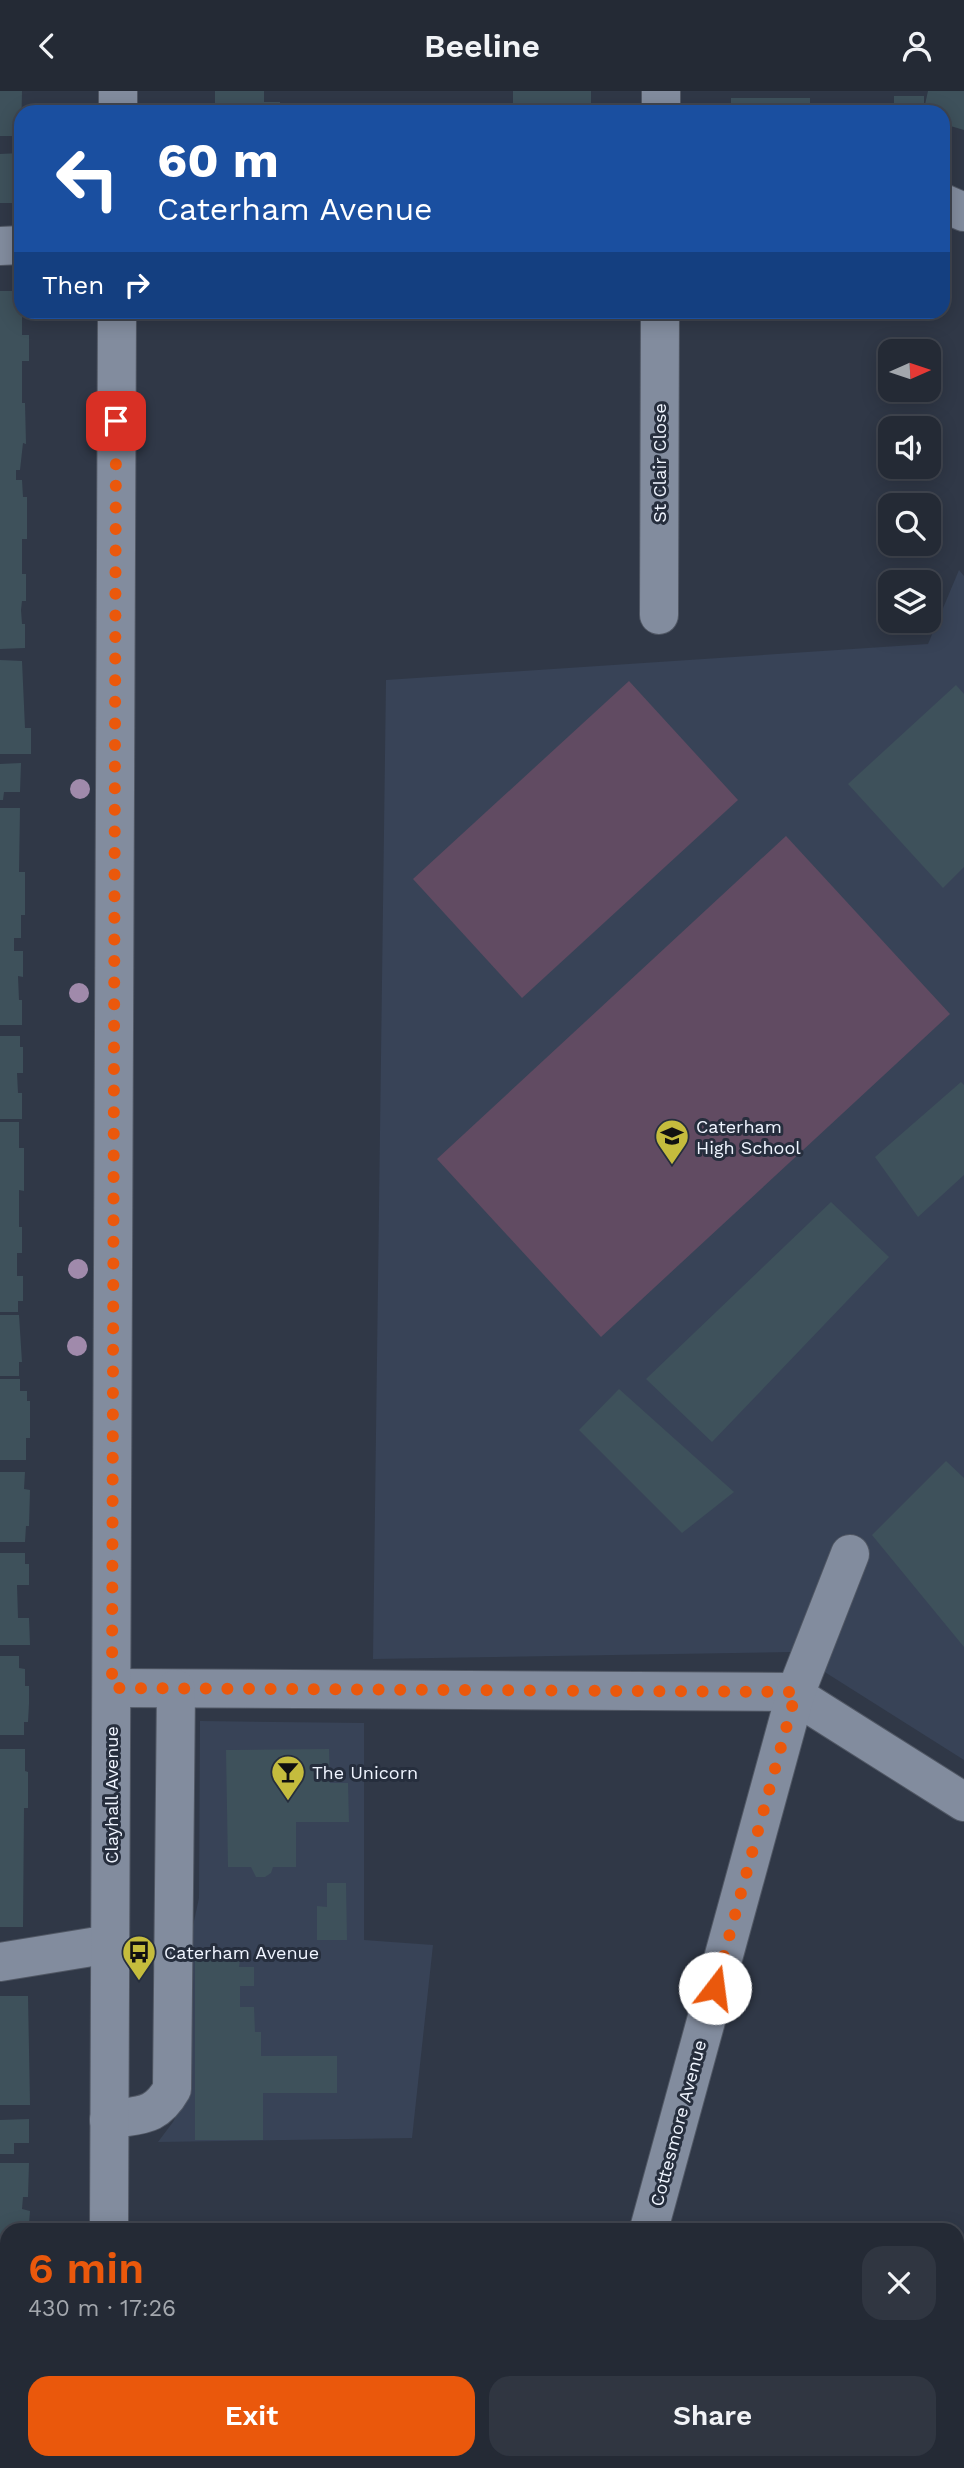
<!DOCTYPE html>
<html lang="en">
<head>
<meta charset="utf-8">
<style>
	:root { --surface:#242a35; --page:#303641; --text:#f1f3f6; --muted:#a3a7ad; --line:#414650; --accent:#ea580c }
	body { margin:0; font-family:"Work Sans",sans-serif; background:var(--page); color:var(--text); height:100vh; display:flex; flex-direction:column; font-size:26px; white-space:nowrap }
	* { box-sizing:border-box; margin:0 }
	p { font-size:23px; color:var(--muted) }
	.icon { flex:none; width:38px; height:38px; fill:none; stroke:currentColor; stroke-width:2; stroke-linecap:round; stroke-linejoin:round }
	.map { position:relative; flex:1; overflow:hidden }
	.drawer { position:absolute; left:0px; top:2132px; width:964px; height:247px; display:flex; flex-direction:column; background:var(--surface); border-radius:21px 21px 0 0; box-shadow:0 4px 18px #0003,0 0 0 2px var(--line) }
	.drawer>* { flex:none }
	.guide { position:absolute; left:14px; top:14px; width:936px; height:214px; border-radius:21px; box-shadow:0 4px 18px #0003,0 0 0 2px var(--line); background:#1a4fa0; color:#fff; overflow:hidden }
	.needle { width:46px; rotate:87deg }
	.fabs { position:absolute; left:878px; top:248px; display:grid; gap:14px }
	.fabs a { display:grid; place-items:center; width:63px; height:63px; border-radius:14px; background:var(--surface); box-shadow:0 4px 18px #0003,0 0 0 2px var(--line); font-size:35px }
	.pin { position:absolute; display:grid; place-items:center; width:60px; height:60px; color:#fff; margin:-30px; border-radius:14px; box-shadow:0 4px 10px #0006 }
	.me { position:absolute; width:77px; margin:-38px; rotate:15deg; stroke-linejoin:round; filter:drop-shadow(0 0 5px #0008) }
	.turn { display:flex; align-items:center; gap:24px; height:147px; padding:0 28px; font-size:32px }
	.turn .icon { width:91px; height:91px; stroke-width:2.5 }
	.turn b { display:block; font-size:49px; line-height:60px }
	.then { display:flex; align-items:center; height:66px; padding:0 28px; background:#0003; gap:14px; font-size:26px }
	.round { display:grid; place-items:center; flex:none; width:74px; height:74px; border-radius:21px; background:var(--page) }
	.headline { display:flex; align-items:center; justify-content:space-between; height:119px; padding:0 28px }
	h1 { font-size:42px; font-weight:600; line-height:52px; color:var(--accent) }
	.button { display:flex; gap:14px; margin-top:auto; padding:14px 28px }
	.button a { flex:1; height:80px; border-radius:21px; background:var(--accent); color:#fff; font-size:28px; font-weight:600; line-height:80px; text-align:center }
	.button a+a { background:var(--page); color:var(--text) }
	header { display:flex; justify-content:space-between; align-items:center; height:91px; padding:0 28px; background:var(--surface); font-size:32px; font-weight:600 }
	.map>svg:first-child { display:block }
</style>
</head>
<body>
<header><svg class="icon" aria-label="back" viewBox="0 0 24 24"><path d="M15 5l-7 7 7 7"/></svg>Beeline<svg class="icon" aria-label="person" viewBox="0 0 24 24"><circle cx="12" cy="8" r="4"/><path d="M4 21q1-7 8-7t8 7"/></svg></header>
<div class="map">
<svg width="964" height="2377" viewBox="0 0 964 2377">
	<rect width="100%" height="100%" fill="#303847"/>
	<g fill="#384357">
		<polygon points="959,479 964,485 964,1669 793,1561 373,1568 386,589 928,553"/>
		<polygon points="200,1630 364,1632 364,1849 433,1854 412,2047 158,2051 173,2031 184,2010 186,1867 199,1807"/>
	</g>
	<g fill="#614b62">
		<polygon points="629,590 738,709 522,907 413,788"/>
		<polygon points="786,745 950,923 601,1246 437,1068"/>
	</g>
	<g fill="#3e515b">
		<polygon points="0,0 22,0 21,45 0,45"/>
		<polygon points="215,0 264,0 264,11 280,11 280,21 215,21"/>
		<rect x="513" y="0" width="78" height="21"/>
		<polygon points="928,0 964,0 964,39 947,34 949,27 943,25 943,21 924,18"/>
		<rect x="894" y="5" width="30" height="16"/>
		<rect x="731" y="7" width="79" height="14"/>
		<polygon points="21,62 21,112 0,112 0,63"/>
		<polygon points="0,200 21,200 21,220 29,220 29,225 22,225 22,244 29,244 29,270 22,270 22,312 25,312 26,353 23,352 20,379 16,379 16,389 22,389 23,406 27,406 27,448 22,448 22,483 26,483 26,510 22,510 21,519 22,533 25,533 25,557 0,558"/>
		<polygon points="0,569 22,570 25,637 31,637 31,663 0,663"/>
		<polygon points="956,594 964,603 964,776 943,797 848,693"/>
		<polygon points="21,672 20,701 4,701 3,709 0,709 0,673"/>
		<polygon points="0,717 20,717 19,781 25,781 25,824 21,824 21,847 14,847 14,860 23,860 23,886 18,885 19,909 22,909 22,934 0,934"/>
		<polygon points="0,945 20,945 20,956 23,956 23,982 17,982 18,1002 22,1002 22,1028 0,1028"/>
		<polygon points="961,991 964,994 964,1084 918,1126 875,1066"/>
		<polygon points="0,1031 19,1031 19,1057 24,1057 24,1100 19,1099 19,1136 22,1136 22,1162 17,1162 17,1185 23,1185 23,1210 18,1210 18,1221 0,1221"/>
		<polygon points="831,1111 889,1166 712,1351 646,1288"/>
		<polygon points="0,1224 19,1224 22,1271 19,1271 19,1285 0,1285"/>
		<polygon points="0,1288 20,1288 20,1300 27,1300 27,1310 30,1310 30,1347 26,1347 26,1369 0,1369"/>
		<polygon points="619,1298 734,1401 682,1442 579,1339"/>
		<polygon points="946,1370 964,1387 964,1556 872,1444"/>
		<polygon points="0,1381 25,1381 24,1398 30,1399 29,1435 26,1435 25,1451 0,1451"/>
		<polygon points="0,1462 25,1462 25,1473 29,1473 29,1494 17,1494 18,1527 29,1527 30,1554 0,1554"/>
		<polygon points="0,1565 19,1565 19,1577 25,1578 25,1595 29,1595 29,1613 28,1631 24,1631 24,1644 0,1644"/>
		<polygon points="0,1658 25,1658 25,1680 28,1681 28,1717 24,1717 23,1836 0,1836"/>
		<polygon points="329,1658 330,1692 348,1692 349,1731 296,1731 296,1776 273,1776 271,1782 265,1786 256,1786 251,1776 228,1776 226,1659"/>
		<polygon points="327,1792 346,1792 347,1849 317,1849 317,1815 327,1816"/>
		<polygon points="195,1869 240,1869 239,1876 254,1876 254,1895 240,1895 240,1916 254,1916 255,1941 261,1941 261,1965 337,1965 337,2002 263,2002 263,2049 195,2049"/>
		<polygon points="0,1905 28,1905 30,2014 0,2014"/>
		<polygon points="29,2028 29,2052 14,2052 14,2063 0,2063 0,2029"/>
		<polygon points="0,2072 29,2072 28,2106 23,2106 22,2118 30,2120 29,2133 26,2133 25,2138 7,2138 7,2191 0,2191"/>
		<polygon points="0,2199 7,2200 7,2371 21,2371 21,2377 0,2377"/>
	</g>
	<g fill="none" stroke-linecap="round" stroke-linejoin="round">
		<g stroke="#505764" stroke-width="40">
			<g id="minor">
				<polyline points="118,21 118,0"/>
				<polyline points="661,21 661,0"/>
				<polyline points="943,112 964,121"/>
				<polyline points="0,155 21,154"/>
				<polyline points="659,524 660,220"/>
				<polyline points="112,1597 796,1601 804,1610 964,1711"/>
				<polyline points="0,1871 110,1853"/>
				<path d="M109 2029C139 2023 155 2028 172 1998L176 1598"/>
				<polyline points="109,2138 117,220"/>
				<polyline points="649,2138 796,1601 850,1463"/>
				<polyline points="108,2377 108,2371"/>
				<polyline points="585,2377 586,2371"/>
			</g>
		</g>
		<use href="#minor" stroke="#828c9e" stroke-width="38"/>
	</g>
	<g fill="#a08aab">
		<circle cx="80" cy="698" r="10"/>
		<circle cx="79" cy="902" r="10"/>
		<circle cx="78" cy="1178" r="10"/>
		<circle cx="77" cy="1255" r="10"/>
	</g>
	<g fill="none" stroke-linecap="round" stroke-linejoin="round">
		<polyline stroke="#ea580c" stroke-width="12" stroke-dasharray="0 21.6" points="116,330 112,1597 796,1601 715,1897"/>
	</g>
	<defs>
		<g id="school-pin" transform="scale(1.75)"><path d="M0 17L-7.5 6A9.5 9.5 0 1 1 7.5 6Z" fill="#c5bc3d" stroke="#262e3d"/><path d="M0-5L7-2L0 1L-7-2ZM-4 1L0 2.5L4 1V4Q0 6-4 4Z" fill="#111"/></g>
		<g id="bar-pin" transform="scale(1.75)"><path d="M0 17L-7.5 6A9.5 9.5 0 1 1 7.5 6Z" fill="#c5bc3d" stroke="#262e3d"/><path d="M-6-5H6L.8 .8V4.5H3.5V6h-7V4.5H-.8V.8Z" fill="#111"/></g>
		<g id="bus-pin" transform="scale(1.75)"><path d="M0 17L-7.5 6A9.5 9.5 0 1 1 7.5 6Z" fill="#c5bc3d" stroke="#262e3d"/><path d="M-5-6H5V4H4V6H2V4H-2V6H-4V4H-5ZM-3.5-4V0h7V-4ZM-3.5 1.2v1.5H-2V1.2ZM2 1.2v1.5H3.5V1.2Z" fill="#111"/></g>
	</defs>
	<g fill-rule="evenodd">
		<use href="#school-pin" x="672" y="1045"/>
		<use href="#bar-pin" x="288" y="1681"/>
		<use href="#bus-pin" x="139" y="1861"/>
	</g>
	<g text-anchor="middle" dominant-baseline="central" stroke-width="6" stroke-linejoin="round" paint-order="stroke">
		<g font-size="18" fill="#f0f5ff" stroke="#262e3d">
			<text transform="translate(659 372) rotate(-90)">St Clair Close</text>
			<text transform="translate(111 1704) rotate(-90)">Clayhall Avenue</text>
			<text transform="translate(678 2032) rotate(-75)">Cottesmore Avenue</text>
		</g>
		<g font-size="18" fill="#f0f5ff" stroke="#262e3d" text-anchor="start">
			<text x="696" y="1035">Caterham<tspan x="696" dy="21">High School</tspan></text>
			<text x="312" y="1681">The Unicorn</text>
			<text x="164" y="1861">Caterham Avenue</text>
		</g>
	</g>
</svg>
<div class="fabs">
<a><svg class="needle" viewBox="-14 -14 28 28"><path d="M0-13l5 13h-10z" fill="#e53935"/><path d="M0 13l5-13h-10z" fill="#a3a7ad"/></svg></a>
<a><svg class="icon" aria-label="sound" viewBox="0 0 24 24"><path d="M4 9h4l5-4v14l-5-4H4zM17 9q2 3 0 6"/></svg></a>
<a><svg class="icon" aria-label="search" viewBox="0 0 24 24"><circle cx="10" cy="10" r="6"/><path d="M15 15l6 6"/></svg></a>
<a><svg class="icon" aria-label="layers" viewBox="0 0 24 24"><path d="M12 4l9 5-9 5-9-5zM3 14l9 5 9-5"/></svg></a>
</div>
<div class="pin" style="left:116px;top:330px;background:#d93025"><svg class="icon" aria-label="arrive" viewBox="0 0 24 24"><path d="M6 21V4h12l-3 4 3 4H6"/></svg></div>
<svg class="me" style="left:715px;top:1897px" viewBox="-20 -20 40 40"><circle r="19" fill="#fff"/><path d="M0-13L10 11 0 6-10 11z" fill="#ea580c"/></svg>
<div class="guide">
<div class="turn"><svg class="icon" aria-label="left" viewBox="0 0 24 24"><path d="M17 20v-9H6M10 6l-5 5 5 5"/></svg><div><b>60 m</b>Caterham Avenue</div></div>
<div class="then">Then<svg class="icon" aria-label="right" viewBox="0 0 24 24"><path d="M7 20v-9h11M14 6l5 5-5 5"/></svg></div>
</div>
<section class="drawer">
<div class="headline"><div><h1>6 min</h1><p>430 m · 17:26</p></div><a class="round"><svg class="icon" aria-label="close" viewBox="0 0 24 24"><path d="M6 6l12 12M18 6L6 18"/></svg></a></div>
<div class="button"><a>Exit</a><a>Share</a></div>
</section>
</div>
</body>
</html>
